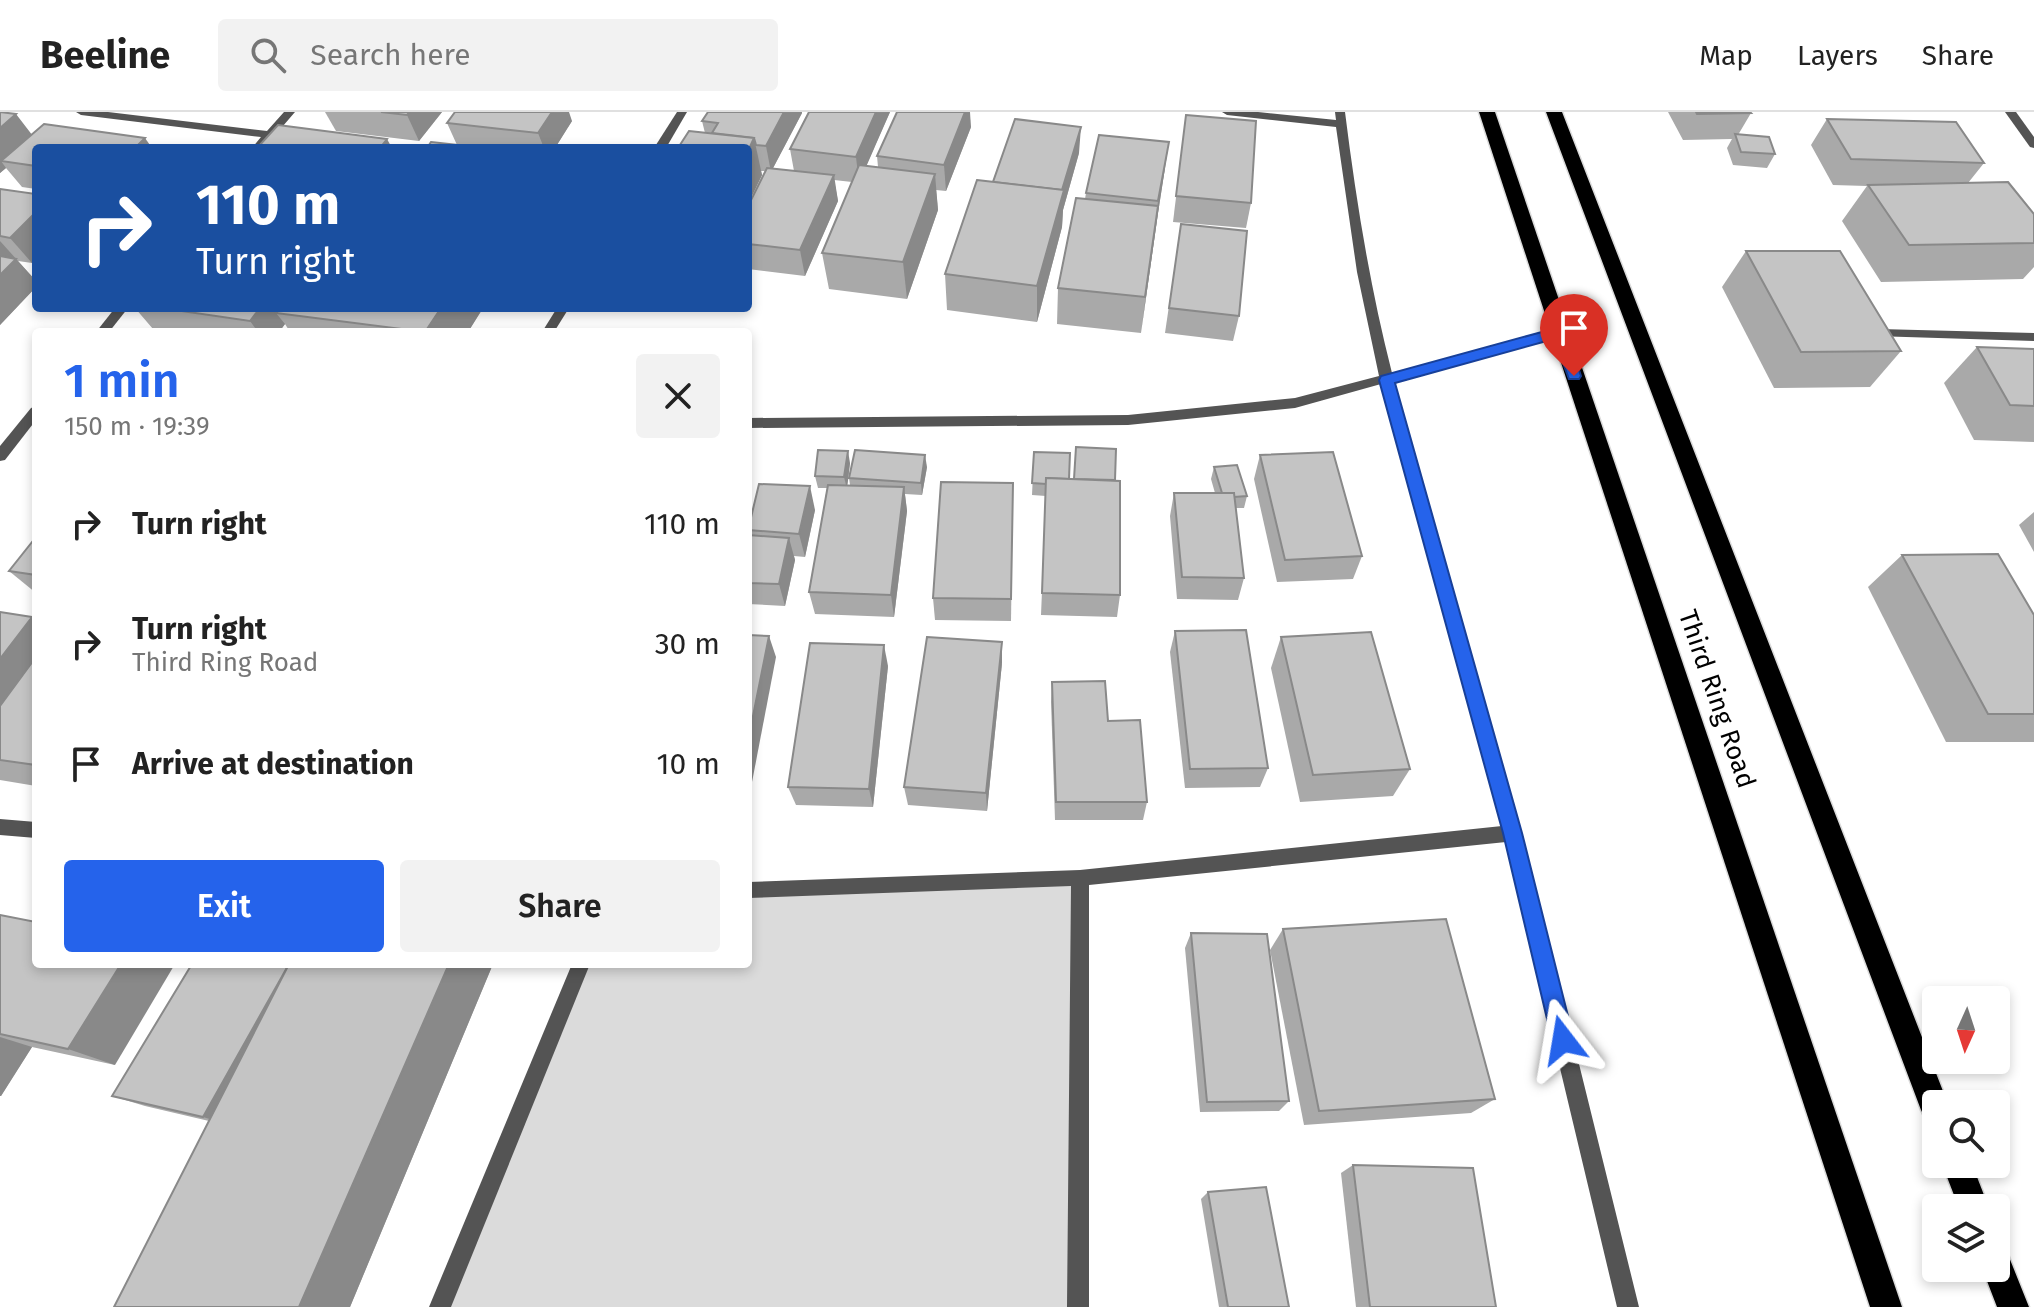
<!DOCTYPE html>
<html lang="en">
<head>
<meta charset="utf-8">
<style>
	:root { --surface:#fff; --page:#f2f2f2; --text:#222; --muted:#767676; --line:#e0e0e0; --accent:#2563eb }
	body { margin:0; font-family:"Fira Sans",sans-serif; background:var(--page); color:var(--text); height:100vh; display:flex; flex-direction:column; font-size:30px; white-space:nowrap }
	* { box-sizing:border-box; margin:0 }
	p { font-size:26px; color:var(--muted) }
	.icon { flex:none; width:44px; height:44px; fill:none; stroke:currentColor; stroke-width:2; stroke-linecap:round; stroke-linejoin:round }
	.map { position:relative; flex:1; overflow:hidden }
	.drawer { position:absolute; left:32px; top:216px; width:720px; height:640px; display:flex; flex-direction:column; background:var(--surface); border-radius:8px; box-shadow:0 4px 12px #0003 }
	.drawer>* { flex:none }
	.hud { position:absolute; left:32px; top:32px; width:720px; height:168px; border-radius:8px; box-shadow:0 4px 12px #0003; background:#1a4fa0; color:#fff; overflow:hidden }
	.needle { width:52px; rotate:183deg }
	.fabs { position:absolute; left:1922px; top:874px; display:grid; gap:16px }
	.fabs a { display:grid; place-items:center; width:88px; height:88px; border-radius:8px; background:var(--surface); box-shadow:0 4px 12px #0003; font-size:40px }
	.pin { position:absolute; display:grid; place-items:center; width:68px; height:68px; color:#fff; margin:-82px -34px; border-radius:50% 50% 50% 0; rotate:-45deg; box-shadow:0 0 8px #0007 }
	.pin .icon { rotate:45deg }
	.me { position:absolute; width:88px; margin:-44px; rotate:346deg; stroke-linejoin:round; filter:drop-shadow(0 0 6px #0008) }
	.turn { display:flex; align-items:center; gap:28px; height:168px; padding:0 32px; font-size:36px }
	.turn .icon { width:104px; height:104px; stroke-width:2.5 }
	.turn b { display:block; font-size:56px; line-height:68px }
	.round { display:grid; place-items:center; flex:none; width:84px; height:84px; border-radius:8px; background:var(--page) }
	.headline { display:flex; align-items:center; justify-content:space-between; height:136px; padding:0 32px }
	h1 { font-size:48px; font-weight:600; line-height:60px; color:var(--accent) }
	.primary-button { display:flex; gap:16px; margin-top:auto; padding:16px 32px }
	.primary-button a { flex:1; height:92px; border-radius:8px; background:var(--accent); color:#fff; font-size:32px; font-weight:600; line-height:92px; text-align:center }
	.primary-button a+a { background:var(--page); color:var(--text) }
	ul { padding:0; list-style:none }
	li { display:flex; align-items:center; gap:24px; height:120px; padding:0 32px }
	li div { flex:1 }
	li b { display:block; font-size:30px }
	li em { font-style:normal }
	header { display:flex; align-items:center; gap:48px; box-sizing:border-box; height:112px; padding:0 40px; background:var(--surface); border-bottom:2px solid var(--line) }
	header strong { font-size:38px }
	nav { display:flex; gap:44px; margin-inline-start:auto; font-size:28px }
	.search { width:560px; height:72px; background:var(--page); display:flex; align-items:center; gap:20px; box-sizing:border-box; padding:0 28px; border-radius:8px; color:var(--muted); font-size:30px }
	.map>svg:first-child { display:block }
</style>
</head>
<body>
<header>
<strong>Beeline</strong>
<div class="search"><svg class="icon" aria-label="search" viewBox="0 0 24 24"><circle cx="10" cy="10" r="6"/><path d="M15 15l6 6"/></svg>Search here</div>
<nav><a>Map</a><a>Layers</a><a>Share</a></nav>
</header>
<div class="map">
<svg width="2034" height="1195" viewBox="0 0 2034 1195">
	<rect width="100%" height="100%" fill="#fff"/>
	<polygon fill="#dbdbdb" points="1077,769 1077,1195 444,1195 584,852 748,852 748,778"/>
	<g fill="none" stroke-linecap="round" stroke-linejoin="round">
		<g stroke="#dbdbdb" stroke-width="3">
			<g id="highway">
				<polygon points="1479,0 1495,0 1902,1195 1870,1195"/>
				<polygon points="1546,0 1562,0 1948,992 1936,992 1936,1013 1926,1008 1921,998"/>
				<polygon points="1942,1052 1972,1052 1989,1096 1959,1096"/>
				<polygon points="1996,1135 2007,1140 2029,1195 1997,1195 1982,1156 1996,1156"/>
			</g>
		</g>
		<g fill="#545454" fill-rule="evenodd">
			<polygon points="76,0 108,0 267,19 284,0 295,0 264,36 252,36 261,25 81,3"/>
			<polygon points="677,0 687,0 666,36 654,36"/>
			<path d="M1222 0H1258L1336 8 1335 0H1345C1356 88 1370 175 1392 261L1560 216 1566 220 1565 223 1394 269 1522 721 1639 1195H1617L1506 730 1089 773V1195H1067L1071 774 748 786V770L1080 758 1502 714 1381 272 1295 296 1128 313 748 316V306L1128 303 1295 286 1379 264 1357 160 1336 15 1227 3Z"/>
			<polygon points="2005,0 2016,0 2034,25 2034,36 2030,35"/>
			<polygon points="115,196 128,196 109,220 96,220"/>
			<polygon points="557,196 569,196 554,220 542,220"/>
			<polygon points="1879,217 2034,221 2034,229 1874,224 1873,221"/>
			<polygon points="36,294 36,308 5,348 0,349 0,334 31,296"/>
			<polygon points="0,707 36,710 36,726 0,723"/>
			<polygon points="572,852 590,852 451,1195 429,1195"/>
		</g>
		<use href="#highway" fill="#000" fill-rule="evenodd"/>
	</g>
	<g fill="#a9a9a9">
		<polygon points="0,0 36,36 36,77 22,75 6,56 0,61"/>
		<polygon points="325,0 442,0 419,29 336,19"/>
		<polygon points="809,0 890,0 866,54 878,55 877,44 971,15 946,79 936,78 938,98 907,187 829,177 822,141 852,70 834,68 838,89 805,164 748,157 748,94 765,59 761,59 762,63 748,92 705,21 702,9 802,1 773,56 794,59 790,37"/>
		<polygon points="1668,0 1750,0 1751,1 1738,23 1775,42 1767,56 1733,53 1727,36 1732,27 1683,28"/>
		<polygon points="1186,3 1251,91 1246,116 1173,110"/>
		<polygon points="1827,7 1984,51 1968,71 2034,102 2034,155 2023,167 1881,170 1842,109 1867,74 1833,73 1811,33"/>
		<polygon points="572,9 555,36 427,36 457,33 447,11"/>
		<polygon points="1079,41 1063,98 1062,115 1037,210 947,198 945,162 993,70"/>
		<polygon points="1165,56 1158,101 1141,221 1057,212 1058,176 1085,87 1086,81"/>
		<polygon points="0,77 36,82 36,147 32,151 18,149 36,169 36,175 0,213"/>
		<polygon points="1181,112 1239,204 1233,229 1165,221"/>
		<polygon points="1746,139 1901,239 1870,275 1774,276 1722,175"/>
		<polygon points="135,196 483,196 468,220 290,220 285,212 279,220 173,220 153,217"/>
		<polygon points="1977,235 2034,237 2034,330 1974,328 1944,271"/>
		<polygon points="1034,340 1069,367 1115,368 1120,483 1117,505 1041,503 1046,384 1032,383"/>
		<polygon points="1260,343 1362,444 1353,467 1277,470 1254,367"/>
		<polygon points="850,351 847,373 850,373 849,366 927,355 922,383 905,382 907,399 894,505 815,502 809,480 827,376 818,376 815,364"/>
		<polygon points="1214,355 1247,384 1244,396 1236,396 1244,466 1238,488 1177,487 1170,404 1174,381 1215,381 1211,367"/>
		<polygon points="1013,371 1011,509 935,508 933,486"/>
		<polygon points="815,398 805,445 794,444 795,448 785,494 748,492 748,423 749,423 748,416"/>
		<polygon points="2034,400 2034,440 2019,413"/>
		<polygon points="36,425 36,481 9,459"/>
		<polygon points="1902,443 2034,503 2034,630 1946,630 1868,475"/>
		<polygon points="0,500 32,505 36,508 36,674 0,668"/>
		<polygon points="1175,519 1268,656 1260,675 1185,676 1170,540"/>
		<polygon points="1281,525 1410,657 1393,684 1300,690 1271,556"/>
		<polygon points="1002,551 987,699 908,693 904,675"/>
		<polygon points="888,554 873,695 796,693 788,675"/>
		<polygon points="1052,570 1108,609 1147,690 1143,708 1055,708 1051,590"/>
		<polygon points="0,803 115,953 32,935 1,984 0,984"/>
		<polygon points="1283,817 1495,987 1471,1001 1304,1013 1270,838"/>
		<polygon points="1191,821 1289,989 1279,999 1200,1000 1185,836"/>
		<polygon points="493,852 350,1195 114,1195 209,1009 145,994 112,984"/>
		<polygon points="1353,1053 1496,1195 1356,1195 1341,1061"/>
		<polygon points="1208,1080 1289,1195 1219,1195 1201,1087"/>
	</g>
	<g fill="#898989">
		<polygon points="409,0 442,0 419,29 407,3"/>
		<polygon points="552,0 569,0 572,9 555,36 544,36 538,21"/>
		<polygon points="784,0 802,0 802,1 771,60 766,34"/>
		<polygon points="876,0 890,0 859,71 856,45"/>
		<polygon points="965,0 970,0 971,15 946,79 944,53"/>
		<polygon points="16,2 36,28 1,49 6,56 0,61 0,16"/>
		<polygon points="1081,15 1079,41 1063,98 1062,115 1037,210 1037,174 1061,82"/>
		<polygon points="145,26 152,36 135,36"/>
		<polygon points="754,26 762,63 748,92 748,39"/>
		<polygon points="387,27 392,36 380,36"/>
		<polygon points="1169,30 1158,101 1141,221 1158,89"/>
		<polygon points="935,62 938,98 907,187 903,150"/>
		<polygon points="834,63 838,89 805,164 800,138"/>
		<polygon points="36,100 36,147 32,151 10,126"/>
		<polygon points="0,129 36,169 36,175 0,213"/>
		<polygon points="260,196 297,196 276,201 285,212 279,220 258,220 250,209"/>
		<polygon points="441,196 483,196 468,220 425,220"/>
		<polygon points="848,339 850,351 847,377 844,365"/>
		<polygon points="925,343 927,355 922,383 921,371"/>
		<polygon points="810,374 815,398 805,445 799,422"/>
		<polygon points="904,375 907,399 894,505 891,483"/>
		<polygon points="789,426 795,448 785,494 779,472"/>
		<polygon points="32,505 36,508 36,585 0,634 0,547"/>
		<polygon points="769,524 776,545 748,691 748,629"/>
		<polygon points="1002,530 1002,551 987,699 986,681"/>
		<polygon points="884,533 888,554 873,695 869,677"/>
		<polygon points="121,852 175,852 115,953 68,937"/>
		<polygon points="289,852 233,1014 203,1005"/>
		<polygon points="449,852 493,852 350,1195 299,1195"/>
		<polygon points="0,925 32,935 1,984 0,984"/>
	</g>
	<g fill="#c4c4c4" stroke="#898989" stroke-width="2">
		<polygon points="0,0 16,2 0,16"/>
		<polygon points="381,0 409,0 407,3"/>
		<polygon points="455,0 552,0 538,21 447,11"/>
		<polygon points="708,0 784,0 766,34 756,33 754,26 712,21 718,11 702,9"/>
		<polygon points="809,0 876,0 856,45 790,37"/>
		<polygon points="897,0 965,0 944,53 877,44"/>
		<polygon points="1696,0 1750,0 1751,1 1697,2"/>
		<polygon points="1186,3 1256,9 1251,91 1176,84"/>
		<polygon points="1015,7 1081,15 1062,78 993,70"/>
		<polygon points="1827,7 1956,10 1984,51 1851,47"/>
		<polygon points="44,12 145,26 135,36 36,36 36,54 1,49"/>
		<polygon points="278,13 387,27 380,36 257,36"/>
		<polygon points="689,19 754,26 748,39 748,36 678,36"/>
		<polygon points="1735,22 1769,25 1775,42 1741,40"/>
		<polygon points="1099,23 1169,30 1158,89 1086,81"/>
		<polygon points="431,30 485,36 427,36"/>
		<polygon points="859,53 935,62 903,150 822,141"/>
		<polygon points="767,56 834,63 800,138 748,132 748,94"/>
		<polygon points="977,68 1064,78 1037,174 945,162"/>
		<polygon points="2008,70 2034,102 2034,131 1909,133 1868,73"/>
		<polygon points="0,77 36,82 36,100 10,126 0,124"/>
		<polygon points="1076,86 1158,94 1145,185 1058,176"/>
		<polygon points="1181,112 1247,119 1239,204 1169,196"/>
		<polygon points="1746,139 1840,139 1901,239 1801,240"/>
		<polygon points="0,144 16,147 0,163"/>
		<polygon points="161,196 260,196 250,209"/>
		<polygon points="280,196 441,196 425,220 276,201"/>
		<polygon points="1977,235 2034,237 2034,294 2010,293"/>
		<polygon points="1076,335 1116,337 1115,368 1074,367"/>
		<polygon points="818,338 848,339 844,365 815,364"/>
		<polygon points="855,338 925,343 921,371 849,366"/>
		<polygon points="1034,340 1070,341 1069,367 1046,366 1046,372 1032,371"/>
		<polygon points="1333,340 1362,444 1285,448 1260,343"/>
		<polygon points="1237,353 1247,384 1234,385 1234,381 1222,381 1214,355"/>
		<polygon points="1046,366 1120,369 1120,483 1042,481"/>
		<polygon points="941,370 1013,371 1011,487 933,486"/>
		<polygon points="759,372 810,374 799,422 748,418"/>
		<polygon points="828,373 904,375 891,483 809,480"/>
		<polygon points="1174,381 1234,381 1244,466 1182,465"/>
		<polygon points="748,423 789,426 779,472 748,471"/>
		<polygon points="36,425 36,463 9,459"/>
		<polygon points="1998,442 2034,503 2034,602 1988,602 1902,443"/>
		<polygon points="0,500 32,505 0,547"/>
		<polygon points="1246,518 1268,656 1190,657 1175,519"/>
		<polygon points="1371,520 1410,657 1313,663 1281,525"/>
		<polygon points="748,523 769,524 748,629"/>
		<polygon points="927,525 1002,530 986,681 904,675"/>
		<polygon points="810,531 884,533 869,677 788,675"/>
		<polygon points="36,545 36,653 0,648 0,594"/>
		<polygon points="1105,569 1108,609 1140,608 1147,690 1056,690 1052,570"/>
		<polygon points="0,803 36,810 36,852 121,852 68,937 0,922"/>
		<polygon points="1446,807 1495,987 1319,999 1283,817"/>
		<polygon points="1191,821 1267,822 1289,989 1207,990"/>
		<polygon points="192,852 289,852 203,1005 112,984"/>
		<polygon points="289,852 449,852 299,1195 114,1195"/>
		<polygon points="1353,1053 1473,1056 1496,1195 1370,1195"/>
		<polygon points="1266,1075 1289,1195 1228,1195 1208,1080"/>
	</g>
	<polygon fill="#2563eb" stroke="#184099" stroke-width="2" points="1560,215 1567,220 1581,264 1579,267 1569,267 1554,227 1395,271 1522,721 1574,928 1571,936 1563,939 1555,936 1552,928 1503,721 1379,268 1381,264"/>
	<g text-anchor="middle" dominant-baseline="central" stroke-width="8" stroke-linejoin="round" paint-order="stroke">
		<g font-size="26" fill="#000" stroke="#fff">
			<text transform="translate(1717 587) rotate(71)">Third Ring Road</text>
		</g>
	</g>
</svg>
<div class="fabs">
<a><svg class="needle" viewBox="-14 -14 28 28"><path d="M0-13l5 13h-10z" fill="#e53935"/><path d="M0 13l5-13h-10z" fill="#767676"/></svg></a>
<a><svg class="icon" aria-label="search" viewBox="0 0 24 24"><circle cx="10" cy="10" r="6"/><path d="M15 15l6 6"/></svg></a>
<a><svg class="icon" aria-label="layers" viewBox="0 0 24 24"><path d="M12 4l9 5-9 5-9-5zM3 14l9 5 9-5"/></svg></a>
</div>
<div class="pin" style="left:1574px;top:264px;background:#d93025"><svg class="icon" aria-label="arrive" viewBox="0 0 24 24"><path d="M6 21V4h12l-3 4 3 4H6"/></svg></div>
<svg class="me" style="left:1563px;top:928px" viewBox="-20 -20 40 40"><path d="M0-17L14 15 0 8-14 15z" fill="#2563eb" stroke="#fff" stroke-width="4"/></svg>
<div class="hud">
<div class="turn"><svg class="icon" aria-label="right" viewBox="0 0 24 24"><path d="M7 20v-9h11M14 6l5 5-5 5"/></svg><div><b>110 m</b>Turn right</div></div>
</div>
<section class="drawer">
<div class="headline"><div><h1>1 min</h1><p>150 m · 19:39</p></div><a class="round"><svg class="icon" aria-label="close" viewBox="0 0 24 24"><path d="M6 6l12 12M18 6L6 18"/></svg></a></div>
<ul>
<li><svg class="icon" aria-label="right" viewBox="0 0 24 24"><path d="M7 20v-9h11M14 6l5 5-5 5"/></svg><div><b>Turn right</b></div><em>110 m</em></li>
<li><svg class="icon" aria-label="right" viewBox="0 0 24 24"><path d="M7 20v-9h11M14 6l5 5-5 5"/></svg><div><b>Turn right</b><p>Third Ring Road</p></div><em>30 m</em></li>
<li><svg class="icon" aria-label="arrive" viewBox="0 0 24 24"><path d="M6 21V4h12l-3 4 3 4H6"/></svg><div><b>Arrive at destination</b></div><em>10 m</em></li>
</ul>
<div class="primary-button"><a>Exit</a><a>Share</a></div>
</section>
</div>
</body>
</html>
